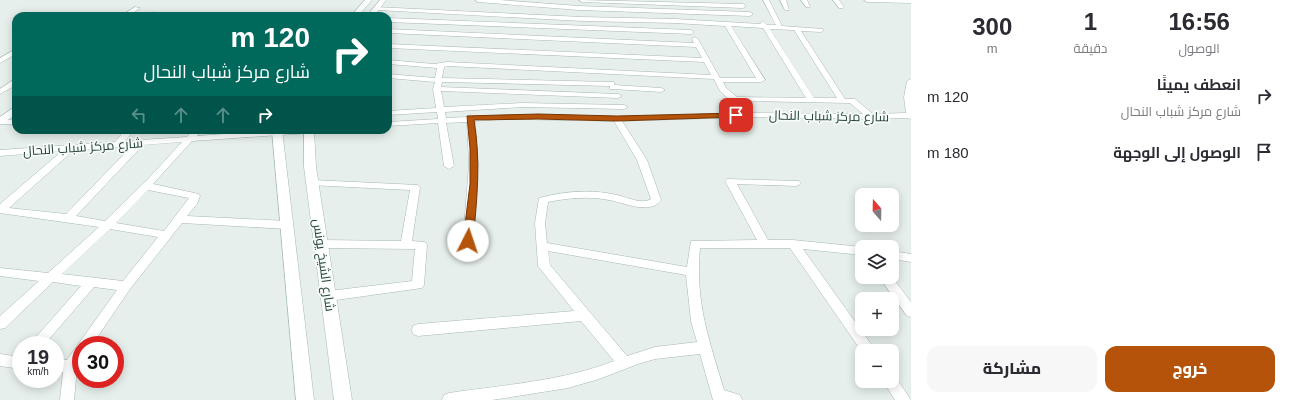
<!DOCTYPE html>
<html lang="ar">
<head>
<meta charset="utf-8">
<style>
	:root { --surface:#fff; --page:#f7f7f7; --text:#2b2b33; --muted:#7c7c81; --accent:#b45309 }
	body { margin:0; font-family:Helvetica,Cairo,sans-serif; background:var(--page); color:var(--text); direction:rtl; height:100vh; display:flex; flex-direction:column; font-size:15px; white-space:nowrap }
	* { box-sizing:border-box; margin:0 }
	p { font-size:13px; color:var(--muted) }
	.icon { flex:none; width:22px; height:22px; fill:none; stroke:currentColor; stroke-width:2; stroke-linecap:round; stroke-linejoin:round }
	.map { position:relative; flex:1; overflow:hidden; direction:ltr }
	.panel { display:flex; flex-direction:column; background:var(--surface); width:380px }
	.panel>* { flex:none }
	.banner { position:absolute; left:12px; top:12px; width:380px; height:122px; border-radius:12px; box-shadow:0 2px 10px #0003; direction:rtl; background:#00695c; color:#fff; overflow:hidden }
	.needle { width:26px; rotate:340deg }
	.fabs { position:absolute; left:855px; top:188px; display:grid; gap:8px }
	.fabs a { display:grid; place-items:center; width:44px; height:44px; border-radius:8px; background:var(--surface); box-shadow:0 2px 10px #0003; font-size:20px }
	.speed { position:absolute; left:12px; top:336px; display:flex; gap:8px; font-size:20px; font-weight:700; text-align:center }
	.speed>* { display:grid; place-content:center; width:52px; height:52px; border-radius:50%; background:var(--surface); box-shadow:0 2px 10px #0003; line-height:1 }
	.speed small { font-size:10px; font-weight:400 }
	.speed .limit { border:6px solid #d22; background:#fff; color:#111 }
	.pin { position:absolute; display:grid; place-items:center; width:34px; height:34px; color:#fff; margin:-17px; border-radius:8px; box-shadow:0 2px 6px #0006 }
	.me { position:absolute; width:44px; margin:-22px; rotate:4deg; stroke-linejoin:round; filter:drop-shadow(0 0 3px #0008) }
	.turn { display:flex; align-items:center; gap:14px; height:84px; padding:0 16px; font-size:18px }
	.turn .icon { width:52px; height:52px; stroke-width:2.5 }
	.turn b { display:block; font-size:28px; line-height:34px }
	.lanes { display:flex; align-items:center; height:38px; padding:0 16px; background:#0003; justify-content:center; gap:20px; direction:ltr }
	.lanes .off { opacity:.35 }
	.eta { display:flex; justify-content:space-evenly; align-items:center; height:68px; text-align:center }
	.eta b { font-size:24px; font-weight:800; line-height:28px }
	.action { display:flex; gap:8px; margin-top:auto; padding:8px 16px }
	.action a { flex:1; height:46px; border-radius:12px; background:var(--accent); color:#fff; font-size:16px; font-weight:800; line-height:46px; text-align:center }
	.action a+a { background:var(--page); color:var(--text) }
	ul { padding:0; list-style:none }
	li { display:flex; align-items:center; gap:12px; height:56px; padding:0 16px }
	li div { flex:1 }
	li b { display:block; font-size:15px }
	li em { font-style:normal }
	main { display:flex; flex:1; min-height:0 }
	.map>svg:first-child { display:block }
</style>
</head>
<body>
<main>
<section class="panel">
<div class="eta">
<div><b>16:56</b><p>الوصول</p></div>
<div><b>1</b><p>دقيقة</p></div>
<div><b>300</b><p>m</p></div>
</div>
<ul>
<li><svg class="icon" aria-label="right" viewBox="0 0 24 24"><path d="M7 20v-9h11M14 6l5 5-5 5"/></svg><div><b>انعطف يمينًا</b><p>شارع مركز شباب النحال</p></div><em>120 m</em></li>
<li><svg class="icon" aria-label="arrive" viewBox="0 0 24 24"><path d="M6 21V4h12l-3 4 3 4H6"/></svg><div><b>الوصول إلى الوجهة</b></div><em>180 m</em></li>
</ul>
<div class="action"><a>خروج</a><a>مشاركة</a></div>
</section>
<div class="map">
<svg width="911" height="400" viewBox="0 0 911 400">
	<rect width="100%" height="100%" fill="#e6efeb"/>
	<g fill="none" stroke-linecap="round" stroke-linejoin="round">
		<g stroke="#a8b8b2" stroke-width="1">
			<g id="street">
				<polygon points="475,0 499,0 579,6 750,12 753,14 750,16 579,10 478,2"/>
				<polygon points="579,0 743,4 746,6 743,8 582,2"/>
				<path d="M763 0H769L782 26 823 29 824 30 821 32 801 31 845 99H855L873 114 906 113 904 97 907 81 911 79V119L907 118 871 119 750 117 622 121 647 160 661 200C658 204 654 207 648 207 636 209 621 202 609 200 588 196 568 198 548 202L545 223 547 243 687 267 691 241 757 240 725 181 727 179 799 181 801 183 799 185 796 186 737 184 768 240H793L862 247V255L803 249 876 351 862 352 790 248H700C695 303 709 339 724 390L740 395 742 400H713L700 354 655 359 638 364 599 379 568 388 492 400H442L444 395 449 393C503 385 563 381 614 361L581 321 418 336 413 334 412 330 413 326 418 324 574 311 538 266 535 223 539 198C565 191 591 189 617 195 627 197 642 205 651 199L637 160 614 121 504 119 475 121 478 164 473 241 472 244H464L463 241 469 164 467 122 446 123 454 166 449 169 444 166 438 123 388 126V122L438 119 437 112 388 115V111L436 108 433 89 435 82 388 78V74L435 78 437 68 388 64V60L434 64 447 62 711 75 704 62 388 48V44L702 58 696 47 388 33V29L694 43 692 39 695 37 698 39 720 78H756L725 26 675 23 582 21 377 10 374 8 375 7 582 17 675 19 761 24 760 23 763 21 767 25H776ZM731 26 763 28 806 98 737 97 726 88 723 82H761L765 80ZM770 29 794 30 837 98H814ZM447 66 714 79 720 91 744 113 617 117 504 115 474 116 470 115 466 117 446 118 445 112 522 107 624 109 628 107 624 105 522 103 444 107 441 91 618 98 622 96 618 94 441 87 442 82 610 86V89H613L661 92 665 90 661 88 614 85V82H611L442 78 444 67ZM742 101 850 103 863 114 752 113ZM548 251 686 275 691 321 697 342 655 347 627 356 550 265Z"/>
				<polygon points="780,0 786,0 789,10 785,10"/>
				<polygon points="801,0 807,0 810,7 806,7"/>
				<polygon points="833,0 839,0 844,7 843,8 839,8"/>
				<polygon points="864,0 911,0 911,3 867,2"/>
				<polygon points="135,7 140,8 128,16 121,16"/>
				<polygon points="154,12 157,14 155,16 148,16"/>
				<polygon points="388,18 691,30 694,32 691,34 388,22"/>
				<polygon points="16,49 16,54 0,63 0,58"/>
				<polygon points="13,80 16,80 16,85 0,94 0,89"/>
				<polygon points="13,108 16,108 16,114 8,120 16,120 16,124 0,124 0,117"/>
				<path d="M125 130H134L125 141 187 137 192 130H201L197 136 275 130H313L309 133 192 141 153 184 199 194 200 196 197 204 187 216 287 221 292 225 287 229 182 223 130 289 92 345H81V361L77 368 74 400H60L63 372 55 371V359L67 360 117 290 94 287 44 345H29L81 286 53 282 5 328 0 329V316L39 281 0 276V268L48 273 99 227 0 213V204L62 151 0 156V150L115 142ZM182 142 148 179 105 221 76 216 143 145ZM132 146 66 214 9 208 74 150ZM148 190 189 198 164 231 116 223ZM110 229 158 237 123 281 62 274Z"/>
				<polygon points="312,180 418,185 420,187 412,241 425,242 427,245 424,285 422,288 329,301 325,299 323,296 325,293 329,291 412,281 415,249 321,248 317,247 315,244 317,241 321,240 401,241 410,190 309,185 307,183"/>
				<polygon points="892,251 911,254 911,262 892,259"/>
				<polygon points="879,277 892,277 911,302 911,317 907,316"/>
				<polygon points="0,354 21,357 21,369 0,366"/>
				<polygon points="892,375 895,376 911,400 895,400 883,381 892,381"/>
			</g>
		</g>
		<g stroke="#a4bbb3" stroke-width="1">
			<g id="secondary">
				<polygon points="365,0 372,0 358,16 351,16"/>
				<polygon points="380,0 386,0 374,16 367,16"/>
				<polygon points="272,130 282,130 314,400 296,400"/>
				<polygon points="304,130 314,130 316,167 352,400 334,400 304,167"/>
			</g>
		</g>
		<use href="#street" fill="#fff" fill-rule="evenodd"/>
		<use href="#secondary" fill="#fff" fill-rule="evenodd"/>
	</g>
	<path fill="#b45309" stroke="#753606" d="M736 113 738 114V117L617 121 538 119 474 120C481 162 477 199 473 241L468 245 463 241 470 184V149L467 116 538 114 617 116Z"/>
	<g text-anchor="middle" dominant-baseline="central" stroke-width="3.5" stroke-linejoin="round" paint-order="stroke">
		<g font-size="13" fill="#24423a" stroke="#f7fbf9">
			<text transform="translate(829 116) rotate(1)">شارع مركز شباب النحال</text>
			<text transform="translate(83 147) rotate(-4)">شارع مركز شباب النحال</text>
			<text transform="translate(324 265) rotate(82)">شارع الشيخ يونس</text>
		</g>
	</g>
</svg>
<div class="fabs">
<a><svg class="needle" viewBox="-14 -14 28 28"><path d="M0-13l5 13h-10z" fill="#e53935"/><path d="M0 13l5-13h-10z" fill="#7c7c81"/></svg></a>
<a><svg class="icon" aria-label="layers" viewBox="0 0 24 24"><path d="M12 4l9 5-9 5-9-5zM3 14l9 5 9-5"/></svg></a>
<a>+</a>
<a>−</a>
</div>
<div class="speed"><div>19<small>km/h</small></div><div class="limit">30</div></div>
<div class="pin" style="left:736px;top:115px;background:#d93025"><svg class="icon" aria-label="arrive" viewBox="0 0 24 24"><path d="M6 21V4h12l-3 4 3 4H6"/></svg></div>
<svg class="me" style="left:468px;top:241px" viewBox="-20 -20 40 40"><circle r="19" fill="#fff"/><path d="M0-13L10 11 0 6-10 11z" fill="#b45309"/></svg>
<div class="banner">
<div class="turn"><svg class="icon" aria-label="right" viewBox="0 0 24 24"><path d="M7 20v-9h11M14 6l5 5-5 5"/></svg><div><b>120 m</b>شارع مركز شباب النحال</div></div>
<div class="lanes"><svg class="icon off" aria-label="left" viewBox="0 0 24 24"><path d="M17 20v-9H6M10 6l-5 5 5 5"/></svg><svg class="icon off" aria-label="ahead" viewBox="0 0 24 24"><path d="M12 20V5M6 11l6-6 6 6"/></svg><svg class="icon off" aria-label="ahead" viewBox="0 0 24 24"><path d="M12 20V5M6 11l6-6 6 6"/></svg><svg class="icon" aria-label="right" viewBox="0 0 24 24"><path d="M7 20v-9h11M14 6l5 5-5 5"/></svg></div>
</div>
</div>
</main>
</body>
</html>
